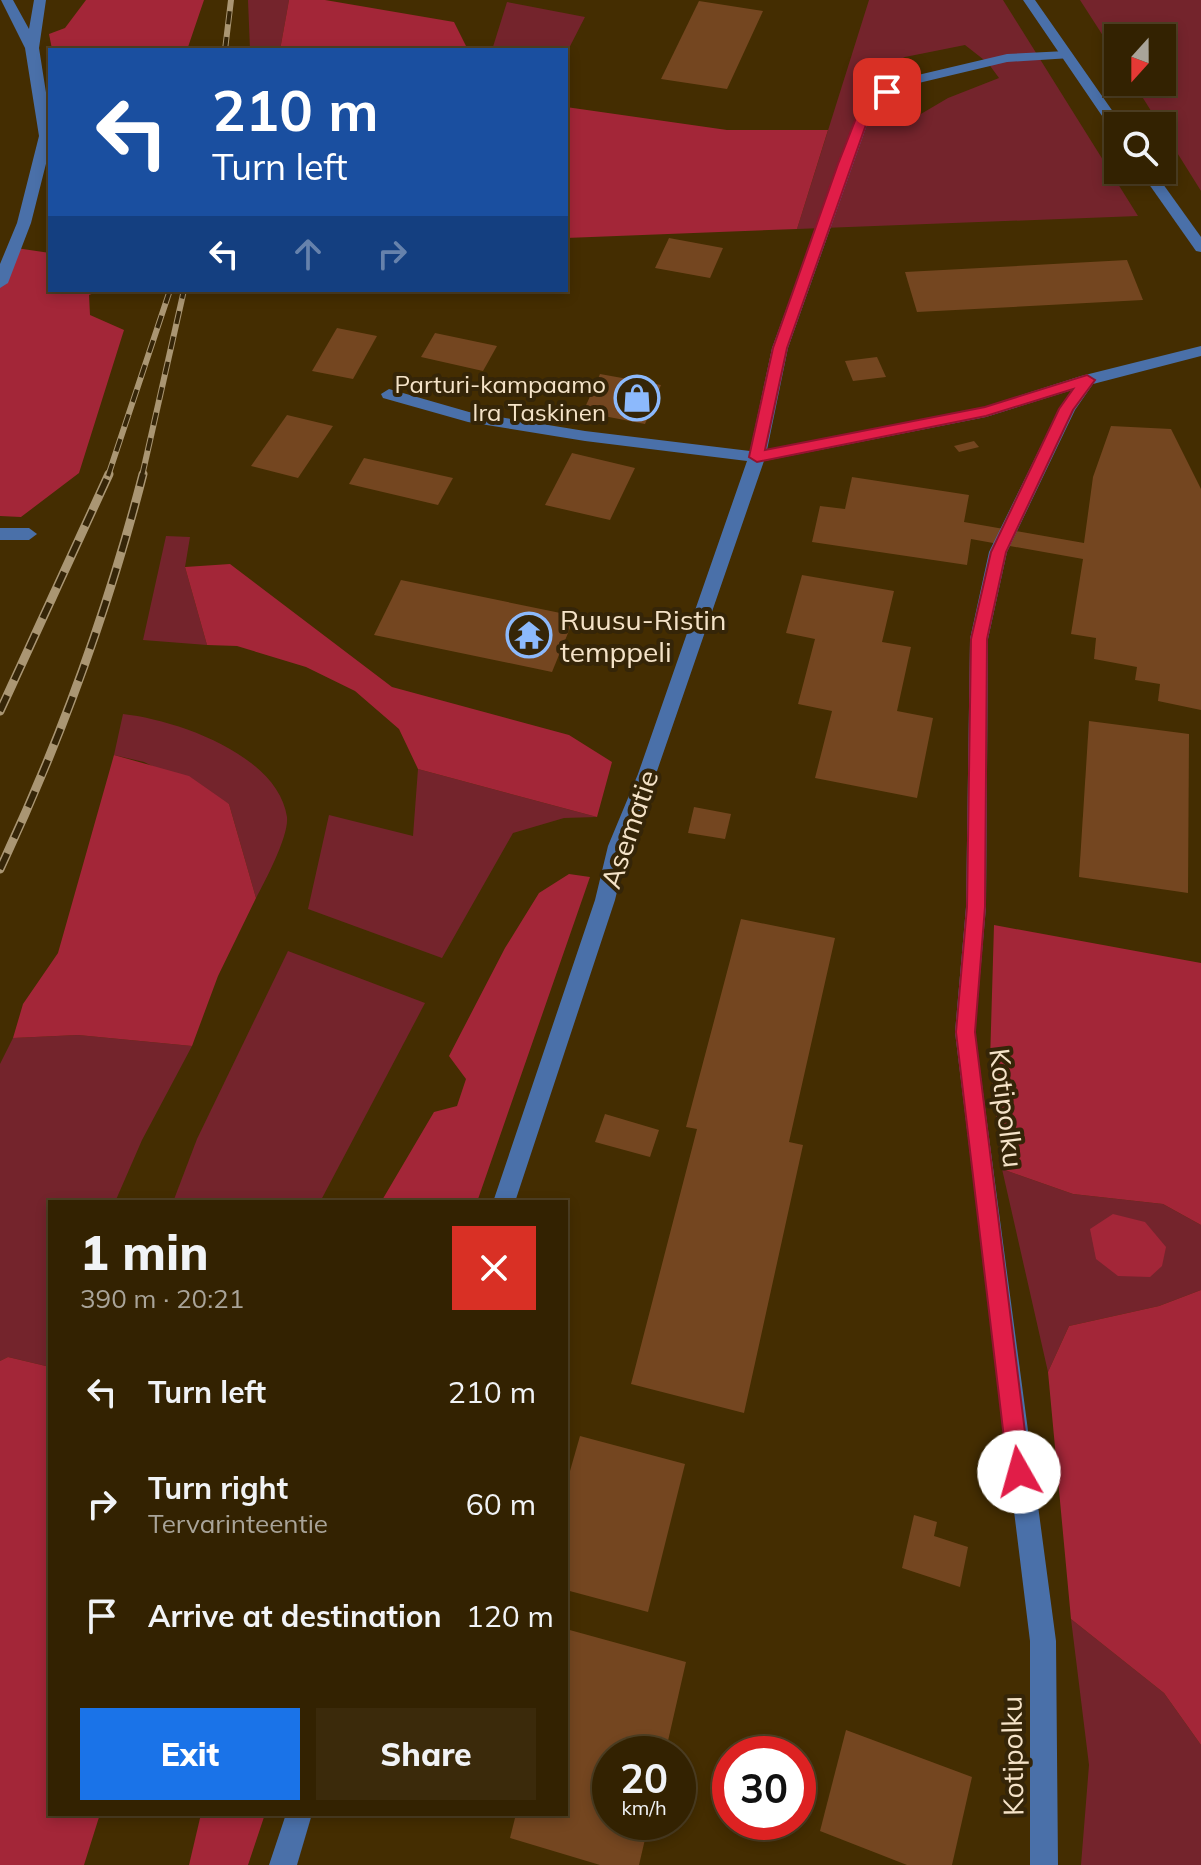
<!DOCTYPE html>
<html lang="en">
<head>
<meta charset="utf-8">
<style>
	:root { --surface:#332201; --page:#3b2a0b; --text:#f1f3f6; --muted:#a9a499; --line:#4e3f23; --accent:#1a73e8 }
	body { margin:0; font-family:Mulish,sans-serif; background:var(--page); color:var(--text); height:100vh; display:flex; flex-direction:column; font-size:30px; white-space:nowrap }
	* { box-sizing:border-box; margin:0 }
	p { font-size:26px; color:var(--muted) }
	.icon { flex:none; width:44px; height:44px; fill:none; stroke:currentColor; stroke-width:2; stroke-linecap:round; stroke-linejoin:round }
	.map { position:relative; flex:1; overflow:hidden }
	.drawer { position:absolute; left:48px; top:1200px; width:520px; height:616px; display:flex; flex-direction:column; background:var(--surface); border-radius:0px; box-shadow:0 4px 12px #0003,0 0 0 2px var(--line) }
	.drawer>* { flex:none }
	.top-card { position:absolute; left:48px; top:48px; width:520px; height:244px; border-radius:0px; box-shadow:0 4px 12px #0003,0 0 0 2px var(--line); background:#1a4fa0; color:#fff; overflow:hidden }
	.needle { width:52px; rotate:201deg }
	.buttons { position:absolute; left:1104px; top:24px; display:grid; gap:16px }
	.buttons a { display:grid; place-items:center; width:72px; height:72px; border-radius:0px; background:var(--surface); box-shadow:0 4px 12px #0003,0 0 0 2px var(--line); font-size:40px }
	.speed { position:absolute; left:592px; top:1736px; display:flex; gap:16px; font-size:40px; font-weight:700; text-align:center }
	.speed>* { display:grid; place-content:center; width:104px; height:104px; border-radius:50%; background:var(--surface); box-shadow:0 4px 12px #0003,0 0 0 2px var(--line); line-height:1 }
	.speed small { font-size:20px; font-weight:400 }
	.speed .limit { border:12px solid #d22; background:#fff; color:#111 }
	.pin { position:absolute; display:grid; place-items:center; width:68px; height:68px; color:#fff; margin:-34px; border-radius:16px; box-shadow:0 4px 12px #0006 }
	.me { position:absolute; width:88px; margin:-44px; rotate:353deg; stroke-linejoin:round; filter:drop-shadow(0 0 6px #0008) }
	.turn { display:flex; align-items:center; gap:28px; height:168px; padding:0 32px; font-size:36px }
	.turn .icon { width:104px; height:104px; stroke-width:2.5 }
	.turn b { display:block; font-size:56px; line-height:68px }
	.lanes { display:flex; align-items:center; height:76px; padding:0 32px; background:#0003; justify-content:center; gap:40px; direction:ltr }
	.lanes .off { opacity:.35 }
	.round { display:grid; place-items:center; flex:none; width:84px; height:84px; border-radius:0px; background:var(--page) }
	.summary { display:flex; align-items:center; justify-content:space-between; height:136px; padding:0 32px }
	h1 { font-size:48px; font-weight:800; line-height:60px }
	.cta { display:flex; gap:16px; margin-top:auto; padding:16px 32px }
	.cta a { flex:1; height:92px; border-radius:0px; background:var(--accent); color:#fff; font-size:32px; font-weight:800; line-height:92px; text-align:center }
	.cta a+a { background:var(--page); color:var(--text) }
	ul { padding:0; list-style:none }
	li { display:flex; align-items:center; gap:24px; height:112px; padding:0 32px }
	li div { flex:1 }
	li b { display:block; font-size:30px }
	li em { font-style:normal }
	.map>svg:first-child { display:block }
</style>
</head>
<body>
<div class="map">
<svg width="1201" height="1865" viewBox="0 0 1201 1865">
	<rect width="100%" height="100%" fill="#442d01"/>
	<g fill="#74242c" fill-rule="evenodd">
		<polygon points="248,0 289,0 280,50 250,50"/>
		<path d="M869 0H1003L1138 216 797 229ZM965 45 988 63 999 78 948 98 909 121 869 103 901 83 886 66 905 57Z"/>
		<polygon points="1080,0 1201,0 1201,191 1133,82 1162,82 1162,38 1118,38 1118,59"/>
		<polygon points="507,2 585,17 566,54 566,50 492,50"/>
		<polygon points="166,536 190,537 185,567 207,645 143,640"/>
		<path d="M123 714C177 720 278 755 287 817 289 836 265 881 256 898L229 804 144 762 114 755Z"/>
		<polygon points="418,769 597,817 564,818 513,833 442,958 308,909 329,815 413,836"/>
		<polygon points="288,951 425,1003 320,1202 173,1202 197,1139"/>
		<polygon points="78,1035 192,1046 142,1140 115,1202 50,1202 50,1367 8,1357 0,1361 0,1064 13,1038"/>
		<polygon points="1002,1169 1073,1194 1163,1204 1201,1225 1201,1290 1159,1306 1069,1326 1048,1372"/>
		<polygon points="1071,1619 1164,1693 1201,1745 1201,1865 1081,1865 1089,1765"/>
	</g>
	<g fill="#a32638">
		<polygon points="86,0 204,0 187,50 146,50 146,47 52,49 49,34 65,28"/>
		<polygon points="289,0 325,0 454,22 468,50 280,50"/>
		<polygon points="566,107 727,130 828,130 797,229 566,238"/>
		<polygon points="16,248 50,253 50,290 102,290 89,295 90,315 124,330 79,473 21,517 0,516 0,283"/>
		<polygon points="230,564 392,687 569,735 612,762 597,817 418,769 399,729 355,691 306,667 237,646 207,645 185,567"/>
		<polygon points="114,755 189,776 229,804 256,898 218,976 192,1046 78,1035 13,1038 23,1004 58,953"/>
		<polygon points="569,874 590,877 477,1202 381,1202 434,1112 457,1106 466,1079 449,1056 505,948 539,893"/>
		<polygon points="994,925 1201,963 1201,1225 1163,1204 1073,1194 1002,1169 990,1062"/>
		<polygon points="1113,1214 1145,1222 1166,1247 1162,1266 1150,1277 1118,1276 1096,1259 1090,1229"/>
		<polygon points="1201,1290 1201,1745 1164,1693 1071,1619 1048,1372 1069,1326 1159,1306"/>
		<polygon points="8,1357 50,1367 50,1814 100,1814 84,1865 0,1865 0,1361"/>
		<polygon points="201,1814 265,1814 248,1865 189,1865"/>
	</g>
	<g fill="#744620">
		<polygon points="699,1 763,11 727,89 661,79"/>
		<polygon points="669,238 723,248 710,278 655,268"/>
		<polygon points="1127,260 1143,300 917,312 905,272"/>
		<polygon points="337,328 377,336 353,379 312,371"/>
		<polygon points="435,333 497,346 483,371 421,357"/>
		<polygon points="877,357 886,377 853,381 845,361"/>
		<polygon points="600,374 661,385 645,424 583,412"/>
		<polygon points="287,415 333,426 298,478 251,466"/>
		<polygon points="1111,426 1171,429 1201,489 1201,710 1158,701 1160,684 1135,680 1137,667 1094,659 1096,638 1071,634 1083,559 971,539 967,565 812,542 820,506 845,509 852,477 969,495 964,522 1084,543 1093,477"/>
		<polygon points="974,441 979,447 959,452 954,446"/>
		<polygon points="572,453 635,468 610,520 545,505"/>
		<polygon points="364,458 453,478 438,505 349,484"/>
		<polygon points="802,575 894,591 882,642 911,647 897,711 933,718 917,798 815,778 832,711 798,704 815,639 786,633"/>
		<polygon points="401,580 575,616 552,672 374,635"/>
		<polygon points="1089,721 1189,734 1188,893 1079,877"/>
		<polygon points="694,807 731,814 725,839 688,833"/>
		<polygon points="741,919 835,938 789,1142 803,1145 744,1413 631,1384 697,1129 686,1127"/>
		<polygon points="605,1114 659,1130 650,1157 595,1142"/>
		<polygon points="580,1436 685,1464 648,1612 566,1590 566,1485"/>
		<polygon points="914,1515 937,1522 934,1536 968,1547 960,1587 902,1568"/>
		<polygon points="566,1629 686,1662 665,1754 610,1754 610,1822 649,1822 639,1865 600,1865 510,1838 516,1814 566,1814"/>
		<polygon points="846,1730 972,1777 952,1865 907,1865 820,1831"/>
	</g>
	<g fill="none" stroke-linecap="round" stroke-linejoin="round">
		<polygon fill="#4a70a9" fill-rule="evenodd" points="0,528 29,528 37,534 29,540 0,540"/>
		<g fill="#4a70a9" fill-rule="evenodd">
			<polygon points="1,0 13,0 29,29 34,0 46,0 39,48 50,118 50,148 31,223 8,283 0,288 0,264 17,223 39,136 25,48"/>
			<polygon points="1066,51 1073,55 1071,58 1007,62 906,86 874,105 788,348 767,450 984,407 1081,376 1201,346 1201,356 1093,384 1075,410 1007,552 988,639 986,907 975,1032 1056,1641 1058,1865 1030,1865 1030,1641 955,1032 966,907 970,639 989,552 1059,409 1072,390 986,417 764,461 656,774 628,846 615,900 515,1202 493,1202 595,900 608,846 638,774 747,461 585,441 468,422 383,398 381,394 389,389 469,412 585,431 750,451 772,348 863,100 901,79 1007,54"/>
			<polygon points="286,1814 312,1814 297,1865 269,1865"/>
		</g>
		<g fill="#4a70a9" fill-rule="evenodd">
			<polygon points="1023,0 1035,0 1123,126 1118,126 1118,133 1113,132"/>
			<polygon points="1139,170 1153,170 1201,237 1201,252 1196,251"/>
		</g>
		<g stroke="#aa9673" stroke-width="6">
			<g id="rail-far1">
				<polyline points="225,50 231,0"/>
				<polyline points="108,476 170,290"/>
				<polyline points="142,476 184,290"/>
			</g>
		</g>
		<g stroke="#aa9673" stroke-width="9">
			<g id="rail">
				<polyline points="0,711 109,474"/>
				<path d="M0 869C60 741 108 611 143 474"/>
			</g>
		</g>
		<use href="#rail-far1" stroke="#352508" stroke-width="4" stroke-dasharray="13" stroke-linecap="butt"/>
		<use href="#rail" stroke="#352508" stroke-width="6" stroke-dasharray="17" stroke-linecap="butt"/>
	</g>
	<polygon fill="#e11d48" stroke="#92132f" stroke-width="2" points="883,89 893,92 873,105 787,348 765,450 985,407 1087,375 1095,380 1073,410 1006,552 987,639 985,907 975,1032 1030,1472 1027,1479 1019,1483 1011,1479 1008,1472 956,1032 967,907 971,639 991,552 1059,409 1073,389 986,416 757,462 749,457 773,348 838,164 862,103"/>
	<defs>
		<g id="shop-ring" transform="scale(2.3)"><circle r="9.5" fill="#352508" stroke="#8cb9fc" stroke-width="1.5"/><path d="M-5-2.5h2.3a2.7 3.5 0 0 1 5.4 0H5L5.5 6h-11ZM-1.5-2.5h3a1.5 2.3 0 0 0-3 0Z" fill="#8cb9fc"/></g>
		<g id="temple-ring" transform="scale(2.3)"><circle r="9.5" fill="#352508" stroke="#8cb9fc" stroke-width="1.5"/><path d="M0-6L5-2H3V0L6.5 2.5H4V6H1.5V3h-3V6H-4V2.5H-6.5L-3 0V-2H-5Z" fill="#8cb9fc"/></g>
	</defs>
	<g fill-rule="evenodd">
		<use href="#shop-ring" x="637" y="398"/>
		<use href="#temple-ring" x="529" y="635"/>
	</g>
	<g text-anchor="middle" dominant-baseline="central" stroke-width="8" stroke-linejoin="round" paint-order="stroke">
		<g font-size="24" fill="#f5e3c8" stroke="#352508" text-anchor="end">
			<text x="606" y="384">Parturi-kampaamo<tspan x="606" dy="28">Ira Taskinen</tspan></text>
		</g>
		<g font-size="28" fill="#f5e3c8" stroke="#352508" text-anchor="start">
			<text x="560" y="619">Ruusu-Ristin<tspan x="560" dy="32">temppeli</tspan></text>
		</g>
		<g font-size="28" fill="#f5e3c8" stroke="#352508">
			<text transform="translate(629 829) rotate(-71)">Asematie</text>
			<text transform="translate(1007 1108) rotate(83)">Kotipolku</text>
			<text transform="translate(1012 1756) rotate(-91)">Kotipolku</text>
		</g>
	</g>
</svg>
<div class="buttons">
<a><svg class="needle" viewBox="-14 -14 28 28"><path d="M0-13l5 13h-10z" fill="#e53935"/><path d="M0 13l5-13h-10z" fill="#a9a499"/></svg></a>
<a><svg class="icon" aria-label="search" viewBox="0 0 24 24"><circle cx="10" cy="10" r="6"/><path d="M15 15l6 6"/></svg></a>
</div>
<div class="speed"><div>20<small>km/h</small></div><div class="limit">30</div></div>
<div class="pin" style="left:887px;top:92px;background:#d93025"><svg class="icon" aria-label="arrive" viewBox="0 0 24 24"><path d="M6 21V4h12l-3 4 3 4H6"/></svg></div>
<svg class="me" style="left:1019px;top:1472px" viewBox="-20 -20 40 40"><circle r="19" fill="#fff"/><path d="M0-13L10 11 0 6-10 11z" fill="#e11d48"/></svg>
<div class="top-card">
<div class="turn"><svg class="icon" aria-label="left" viewBox="0 0 24 24"><path d="M17 20v-9H6M10 6l-5 5 5 5"/></svg><div><b>210 m</b>Turn left</div></div>
<div class="lanes"><svg class="icon" aria-label="left" viewBox="0 0 24 24"><path d="M17 20v-9H6M10 6l-5 5 5 5"/></svg><svg class="icon off" aria-label="ahead" viewBox="0 0 24 24"><path d="M12 20V5M6 11l6-6 6 6"/></svg><svg class="icon off" aria-label="right" viewBox="0 0 24 24"><path d="M7 20v-9h11M14 6l5 5-5 5"/></svg></div>
</div>
<section class="drawer">
<div class="summary"><div><h1>1 min</h1><p>390 m · 20:21</p></div><a class="round" style="background:#d93025;color:#fff"><svg class="icon" aria-label="close" viewBox="0 0 24 24"><path d="M6 6l12 12M18 6L6 18"/></svg></a></div>
<ul>
<li><svg class="icon" aria-label="left" viewBox="0 0 24 24"><path d="M17 20v-9H6M10 6l-5 5 5 5"/></svg><div><b>Turn left</b></div><em>210 m</em></li>
<li><svg class="icon" aria-label="right" viewBox="0 0 24 24"><path d="M7 20v-9h11M14 6l5 5-5 5"/></svg><div><b>Turn right</b><p>Tervarinteentie</p></div><em>60 m</em></li>
<li><svg class="icon" aria-label="arrive" viewBox="0 0 24 24"><path d="M6 21V4h12l-3 4 3 4H6"/></svg><div><b>Arrive at destination</b></div><em>120 m</em></li>
</ul>
<div class="cta"><a>Exit</a><a>Share</a></div>
</section>
</div>
</body>
</html>
